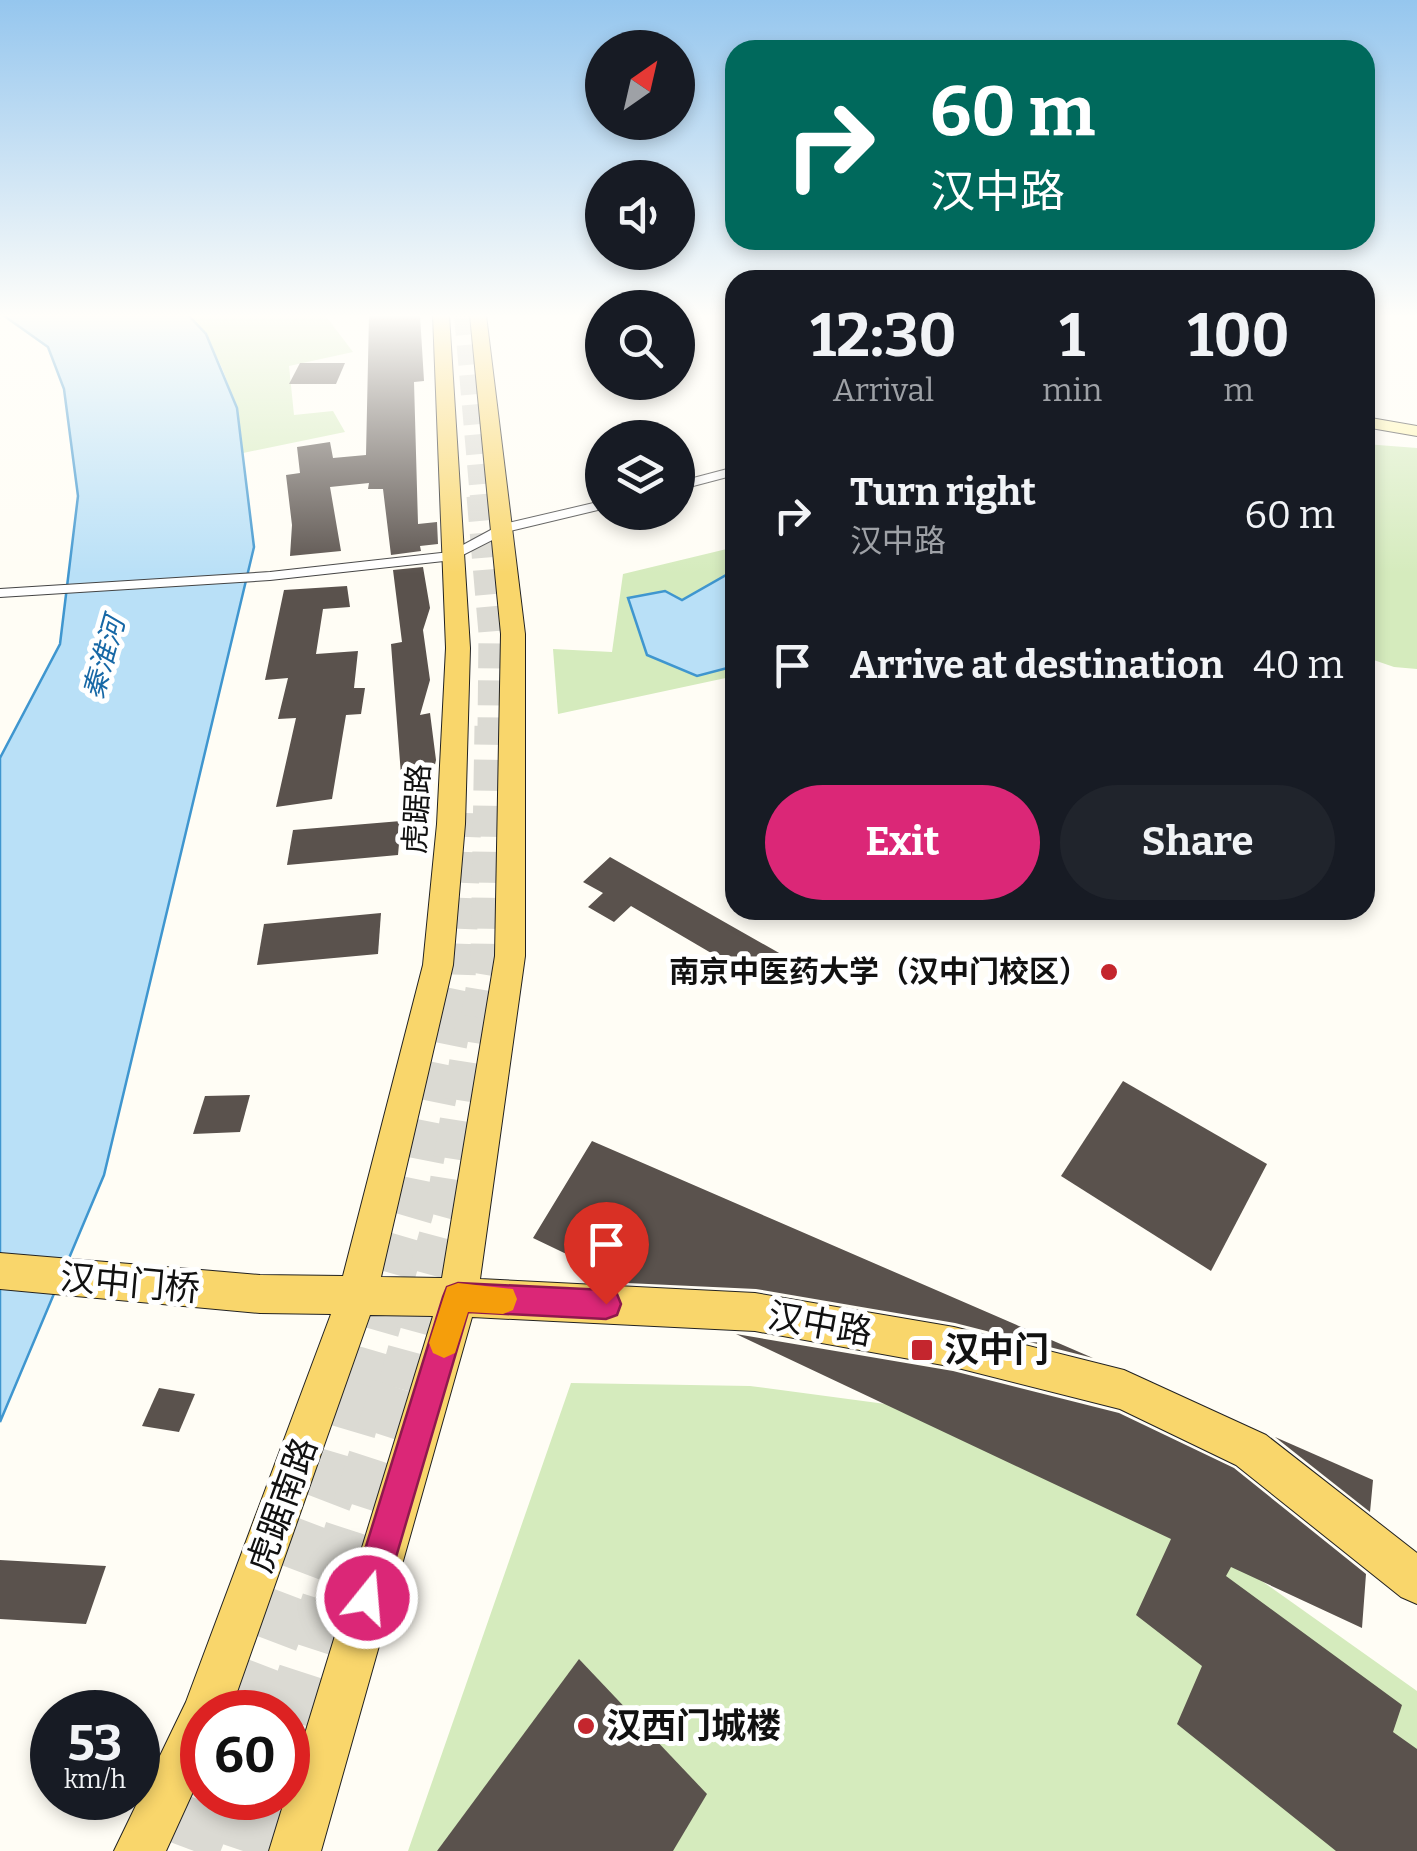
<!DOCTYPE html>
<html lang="en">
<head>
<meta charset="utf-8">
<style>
	:root { --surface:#171b24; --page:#20242c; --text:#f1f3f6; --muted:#9ea1a6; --accent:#db2777 }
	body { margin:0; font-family:Bitter,"Noto Sans SC",serif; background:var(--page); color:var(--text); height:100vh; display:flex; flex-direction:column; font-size:38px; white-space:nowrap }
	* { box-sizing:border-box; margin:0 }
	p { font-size:32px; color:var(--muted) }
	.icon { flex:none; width:55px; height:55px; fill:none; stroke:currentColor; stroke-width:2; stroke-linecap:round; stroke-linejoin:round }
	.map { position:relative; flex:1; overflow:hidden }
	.side { position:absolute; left:725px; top:270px; width:650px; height:650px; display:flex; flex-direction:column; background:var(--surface); border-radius:30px; box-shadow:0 5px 15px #0003 }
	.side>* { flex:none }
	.banner { position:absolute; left:725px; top:40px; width:650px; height:210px; border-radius:30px; box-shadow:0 5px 15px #0003; background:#00695c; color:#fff; overflow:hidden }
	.needle { width:65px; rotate:34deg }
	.tools { position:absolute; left:585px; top:30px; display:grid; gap:20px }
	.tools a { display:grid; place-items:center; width:110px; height:110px; border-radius:50%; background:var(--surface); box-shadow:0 5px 15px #0003; font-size:50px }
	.speed { position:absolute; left:30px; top:1690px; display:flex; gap:20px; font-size:50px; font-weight:700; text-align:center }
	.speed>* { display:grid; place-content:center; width:130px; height:130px; border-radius:50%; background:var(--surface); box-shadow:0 5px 15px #0003; line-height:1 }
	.speed small { font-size:25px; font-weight:400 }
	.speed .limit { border:15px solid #d22; background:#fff; color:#111 }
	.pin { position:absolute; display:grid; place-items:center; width:85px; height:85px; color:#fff; margin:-102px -42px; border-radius:50% 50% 50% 0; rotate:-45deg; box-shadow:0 0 10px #0007 }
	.pin .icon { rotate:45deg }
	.me { position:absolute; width:110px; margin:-55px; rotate:17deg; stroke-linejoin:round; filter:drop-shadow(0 0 8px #0008) }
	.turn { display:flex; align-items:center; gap:35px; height:210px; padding:0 40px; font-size:45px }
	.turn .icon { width:130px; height:130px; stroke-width:2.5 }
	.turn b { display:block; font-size:70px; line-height:85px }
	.eta { display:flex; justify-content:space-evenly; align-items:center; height:170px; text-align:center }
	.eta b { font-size:60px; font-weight:700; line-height:70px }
	.button { display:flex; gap:20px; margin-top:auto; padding:20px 40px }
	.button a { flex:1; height:115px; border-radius:60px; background:var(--accent); color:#fff; font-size:40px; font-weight:700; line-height:115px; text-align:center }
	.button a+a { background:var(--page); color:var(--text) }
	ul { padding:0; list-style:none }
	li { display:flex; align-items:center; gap:30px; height:150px; padding:0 40px }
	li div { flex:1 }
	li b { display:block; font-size:38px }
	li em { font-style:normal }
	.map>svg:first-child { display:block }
</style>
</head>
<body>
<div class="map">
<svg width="1417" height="1851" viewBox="0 0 1417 1851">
	<rect width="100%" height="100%" fill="#fffdf5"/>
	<g fill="#d5ebbd">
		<path d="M188 315H325L353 352 289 366 294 415 333 411 345 432 243 453C237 403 223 352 188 315Z"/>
		<polygon points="1365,444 1417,448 1417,669 1394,667 1365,657"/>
		<polygon points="735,547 735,676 558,714 553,649 612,652 623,574"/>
		<polygon points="571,1383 750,1386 953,1413 1121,1481 1417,1691 1417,1851 408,1851"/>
	</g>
	<g fill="#b9e0f7" stroke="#3f96cf" stroke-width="2.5">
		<polygon points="3,315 188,315 206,334 237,408 254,547 104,1175 0,1422 0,758 60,644 78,496 64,389 48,347"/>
		<polygon points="735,570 735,666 697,676 647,655 628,598 665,591 682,600"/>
	</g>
	<g fill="#5a524d">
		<polygon points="369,315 420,315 424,381 414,382 418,524 437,522 438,544 420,546 421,551 391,555 383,489 368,489 369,483 330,487 341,551 290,556 292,525 286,475 300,473 297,447 330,442 333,458 366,455"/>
		<polygon points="300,363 345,363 336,384 289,384"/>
		<polygon points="423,567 430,608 423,630 430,680 420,715 430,713 436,760 431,783 402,788 391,644 402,642 393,570"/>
		<polygon points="347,586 350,607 323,609 316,654 358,651 354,688 365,688 361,714 346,715 332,799 276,807 296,718 278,719 288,678 265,680 284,590"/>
		<polygon points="401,821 398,855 287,865 293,830"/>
		<polygon points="610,857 788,958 764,984 631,906 614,922 588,907 603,893 583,882"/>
		<polygon points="381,913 378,954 257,965 264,924"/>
		<polygon points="1123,1081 1267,1164 1211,1271 1061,1176"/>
		<polygon points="250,1095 240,1132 193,1134 205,1096"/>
		<polygon points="592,1141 772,1219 1093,1358 955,1323 756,1289 627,1283 533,1238"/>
		<polygon points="736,1334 953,1371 1119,1413 1234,1468 1366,1574 1362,1628 1231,1567 1226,1576 1402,1705 1393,1732 1417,1749 1417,1851 1336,1851 1177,1724 1202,1666 1136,1615 1171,1539"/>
		<polygon points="159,1388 195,1394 179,1432 142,1426"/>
		<polygon points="1275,1437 1373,1480 1370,1512"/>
		<polygon points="0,1560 106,1566 86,1624 0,1619"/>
		<polygon points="579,1659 707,1794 673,1851 437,1851"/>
	</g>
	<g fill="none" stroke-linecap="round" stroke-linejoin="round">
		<polyline stroke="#dbdad3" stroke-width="20" stroke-dasharray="20 10" stroke-linecap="butt" points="464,315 480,498"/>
		<polyline stroke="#dbdad3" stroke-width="25" stroke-dasharray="25 12" stroke-linecap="butt" points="479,496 491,633 490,729"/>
		<g stroke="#dbdad3" stroke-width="31" stroke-dasharray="31 15" stroke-linecap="butt">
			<polyline points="452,1020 460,980 466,813"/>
			<polyline points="476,1020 486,959 490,726"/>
		</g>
		<g stroke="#dbdad3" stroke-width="39" stroke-dasharray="39 20" stroke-linecap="butt">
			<polyline points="363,1388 414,1212 453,1017"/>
			<polyline points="397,1388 444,1215 476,1017"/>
		</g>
		<g stroke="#dbdad3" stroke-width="50" stroke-dasharray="50 25" stroke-linecap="butt">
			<polyline points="246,1712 342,1460 364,1385"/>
			<polyline points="288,1720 397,1385"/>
			<polyline points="194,1851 214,1798"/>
			<polyline points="243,1851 261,1798"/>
		</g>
		<g stroke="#444" stroke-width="2">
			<g id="minor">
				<polygon points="735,467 735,475 678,490 678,482"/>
				<polygon points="602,501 602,509 510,531 453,560 270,580 0,597 0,589 270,572 450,552 500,525"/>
			</g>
		</g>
		<g stroke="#333" stroke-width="2">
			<polygon id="secondary" points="1365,417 1417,426 1417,436 1365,427"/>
		</g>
		<g stroke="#222" stroke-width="2">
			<polygon id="primary" points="433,315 449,315 470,648 465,824 453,965 381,1277 442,1278 495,956 501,634 470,315 486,315 525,634 525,956 480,1279 755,1293 954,1327 1124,1370 1266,1435 1417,1553 1417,1604 1401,1597 1236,1465 1120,1409 954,1367 755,1331 472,1317 321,1851 269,1851 433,1316 370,1315 230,1712 202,1712 202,1772 166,1851 114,1851 186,1702 331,1314 260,1313 0,1289 0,1253 260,1275 343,1276 423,965 437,824 446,648"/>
		</g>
		<use href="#minor" fill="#fff" fill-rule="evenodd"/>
		<use href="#secondary" fill="#fff6b0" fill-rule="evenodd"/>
		<use href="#primary" fill="#f9d66b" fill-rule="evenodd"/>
	</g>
	<linearGradient id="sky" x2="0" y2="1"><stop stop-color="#95c6ee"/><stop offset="0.55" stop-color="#fffefa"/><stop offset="1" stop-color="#fffefa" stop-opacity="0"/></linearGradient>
	<rect width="1417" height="574" fill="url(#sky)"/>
	<polygon fill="#db2777" stroke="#8e194d" stroke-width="2.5" points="458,1283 606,1290 617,1294 621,1304 617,1315 606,1319 468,1312 384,1598 379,1611 367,1616 355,1611 350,1598 443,1297 447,1287"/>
	<polygon fill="#f59e0b" points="458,1283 513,1289 517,1299 513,1310 503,1314 468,1312 455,1353 444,1358 433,1353 429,1343 447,1287"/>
	<g fill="#c4262e" stroke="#fff" stroke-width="4">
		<circle cx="1109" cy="972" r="10"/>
		<rect x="910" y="1338" width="24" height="24" rx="5"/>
		<circle cx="586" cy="1726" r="10"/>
	</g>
	<g text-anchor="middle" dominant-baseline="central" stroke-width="10" stroke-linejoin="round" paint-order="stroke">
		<g font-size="28" font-style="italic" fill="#1768a6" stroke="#fff">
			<text transform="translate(104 658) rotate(-74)">秦淮河</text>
		</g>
		<g font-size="30" fill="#111" stroke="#fff">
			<text transform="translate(417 809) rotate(-87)">虎踞路</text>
		</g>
		<g font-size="30" font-weight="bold" fill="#111" stroke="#fff" text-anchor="end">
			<text x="1089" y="972">南京中医药大学（汉中门校区）</text>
		</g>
		<g font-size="35" fill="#111" stroke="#fff">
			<text transform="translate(130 1283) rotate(5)">汉中门桥</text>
			<text transform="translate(820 1324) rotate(10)">汉中路</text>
			<text transform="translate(282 1505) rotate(-70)">虎踞南路</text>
		</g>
		<g font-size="35" font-weight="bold" fill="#111" stroke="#fff" text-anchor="start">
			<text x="944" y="1350">汉中门</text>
			<text x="606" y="1726">汉西门城楼</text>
		</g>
	</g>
</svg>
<div class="tools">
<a><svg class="needle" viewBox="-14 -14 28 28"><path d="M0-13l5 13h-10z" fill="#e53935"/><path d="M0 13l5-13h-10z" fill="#9ea1a6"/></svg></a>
<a><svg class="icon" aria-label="sound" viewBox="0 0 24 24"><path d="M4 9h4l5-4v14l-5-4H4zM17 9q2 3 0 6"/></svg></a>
<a><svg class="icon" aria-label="search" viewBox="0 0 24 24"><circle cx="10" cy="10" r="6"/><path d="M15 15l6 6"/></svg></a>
<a><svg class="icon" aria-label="layers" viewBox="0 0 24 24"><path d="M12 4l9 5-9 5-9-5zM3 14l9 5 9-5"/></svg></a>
</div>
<div class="speed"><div>53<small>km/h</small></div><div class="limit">60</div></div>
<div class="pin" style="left:606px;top:1304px;background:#d93025"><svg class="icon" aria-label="arrive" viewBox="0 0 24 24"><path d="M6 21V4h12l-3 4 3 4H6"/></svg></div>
<svg class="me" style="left:367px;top:1598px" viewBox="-20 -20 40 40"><circle r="17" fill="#db2777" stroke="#fff" stroke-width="3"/><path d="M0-11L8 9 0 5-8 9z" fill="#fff"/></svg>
<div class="banner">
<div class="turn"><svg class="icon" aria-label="right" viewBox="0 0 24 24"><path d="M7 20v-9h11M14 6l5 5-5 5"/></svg><div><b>60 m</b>汉中路</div></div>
</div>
<section class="side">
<div class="eta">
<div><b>12:30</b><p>Arrival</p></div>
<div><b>1</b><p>min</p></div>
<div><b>100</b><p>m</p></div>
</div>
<ul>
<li><svg class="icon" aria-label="right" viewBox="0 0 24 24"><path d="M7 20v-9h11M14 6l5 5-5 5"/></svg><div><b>Turn right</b><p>汉中路</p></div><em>60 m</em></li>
<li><svg class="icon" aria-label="arrive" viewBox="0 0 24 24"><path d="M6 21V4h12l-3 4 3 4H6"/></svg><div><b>Arrive at destination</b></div><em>40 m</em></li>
</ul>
<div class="button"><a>Exit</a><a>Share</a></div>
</section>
</div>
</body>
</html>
